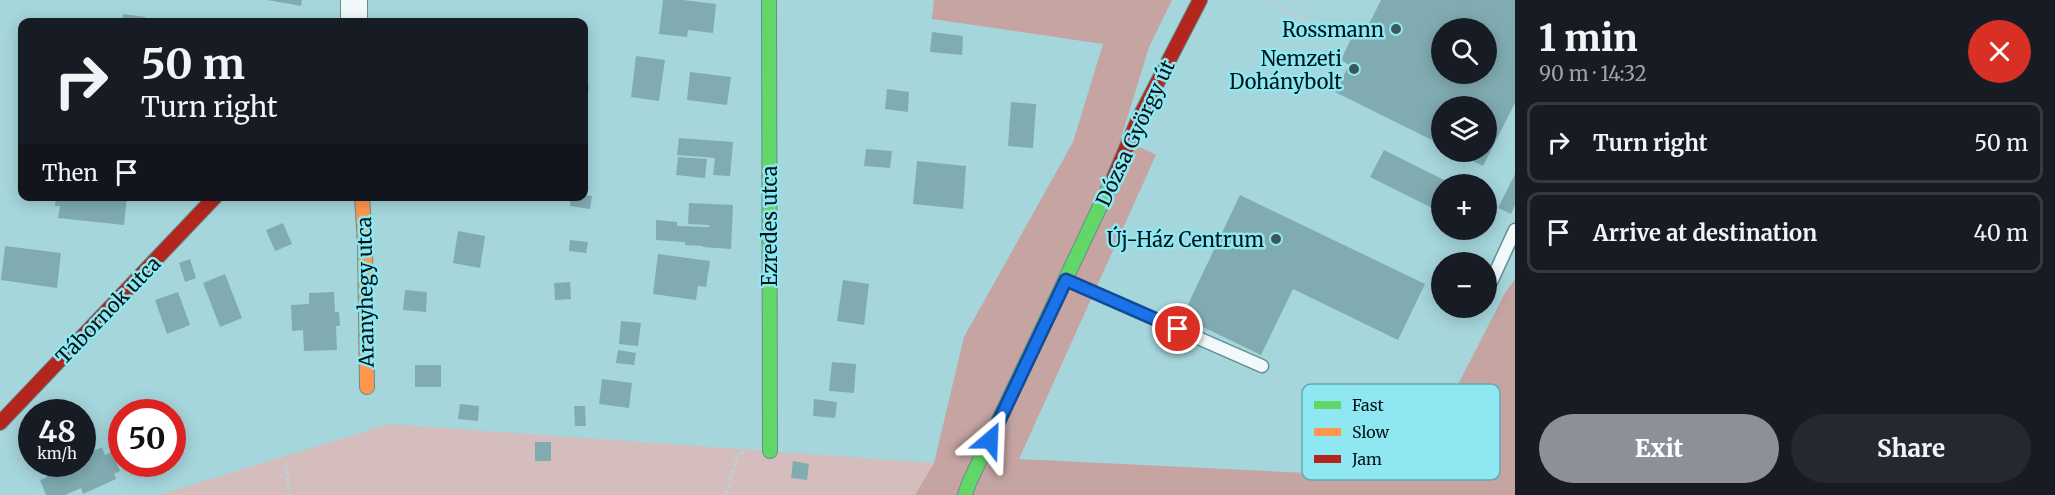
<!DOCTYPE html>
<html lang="en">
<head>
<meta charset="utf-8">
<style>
	:root { --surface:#171b24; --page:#242831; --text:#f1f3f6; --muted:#9ea1a6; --line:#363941; --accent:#8c9099 }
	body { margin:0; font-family:Merriweather,serif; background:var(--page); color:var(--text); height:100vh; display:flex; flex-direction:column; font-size:22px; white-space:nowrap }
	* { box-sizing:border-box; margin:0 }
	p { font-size:20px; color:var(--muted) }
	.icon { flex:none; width:33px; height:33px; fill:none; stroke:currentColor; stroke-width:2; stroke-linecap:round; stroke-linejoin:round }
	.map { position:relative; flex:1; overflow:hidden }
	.details { display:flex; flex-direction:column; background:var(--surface); width:540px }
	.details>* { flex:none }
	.guide { position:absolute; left:18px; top:18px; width:570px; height:183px; border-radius:12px; box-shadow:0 3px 15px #0003; background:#171b24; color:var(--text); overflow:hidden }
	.controls { position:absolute; left:1431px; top:18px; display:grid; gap:12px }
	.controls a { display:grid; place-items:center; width:66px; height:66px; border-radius:50%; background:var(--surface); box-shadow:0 3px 15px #0003; font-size:30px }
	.speed { position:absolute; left:18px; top:399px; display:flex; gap:12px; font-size:30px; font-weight:700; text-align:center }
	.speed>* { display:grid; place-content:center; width:78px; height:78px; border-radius:50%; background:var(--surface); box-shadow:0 3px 15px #0003; line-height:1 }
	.speed small { font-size:15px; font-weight:400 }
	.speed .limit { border:9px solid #d22; background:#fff; color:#111 }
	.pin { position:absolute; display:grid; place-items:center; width:51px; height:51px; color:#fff; margin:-26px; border:3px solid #fff; border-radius:50%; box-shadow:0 2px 6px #0007 }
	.me { position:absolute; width:66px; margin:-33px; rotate:26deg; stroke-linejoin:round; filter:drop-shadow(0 0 4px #0008) }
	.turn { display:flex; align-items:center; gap:21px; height:126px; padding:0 24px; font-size:27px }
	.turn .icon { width:78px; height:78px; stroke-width:2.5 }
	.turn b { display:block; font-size:42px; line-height:51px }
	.then { display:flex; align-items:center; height:57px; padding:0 24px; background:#0003; gap:12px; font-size:22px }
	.round { display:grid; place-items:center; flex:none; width:63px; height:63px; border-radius:32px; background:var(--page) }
	.summary { display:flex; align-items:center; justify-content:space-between; height:102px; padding:0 24px }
	h1 { font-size:36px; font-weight:800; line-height:45px }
	.primary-button { display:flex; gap:12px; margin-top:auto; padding:12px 24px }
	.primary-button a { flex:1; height:69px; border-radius:36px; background:var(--accent); color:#fff; font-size:24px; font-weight:800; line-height:69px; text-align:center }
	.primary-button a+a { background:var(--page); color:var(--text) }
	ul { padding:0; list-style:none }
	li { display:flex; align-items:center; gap:18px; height:81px; margin:0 12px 9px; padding:0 12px; border:3px solid var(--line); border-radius:12px }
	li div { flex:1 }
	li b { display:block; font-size:22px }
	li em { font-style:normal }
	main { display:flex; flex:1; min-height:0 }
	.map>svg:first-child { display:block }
</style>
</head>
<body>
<main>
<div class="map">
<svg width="1515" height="495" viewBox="0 0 1515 495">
	<rect width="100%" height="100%" fill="#a5d6dc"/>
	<polygon fill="#d4bdbc" points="389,424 934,463 915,495 159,495"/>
	<polygon fill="#c5a4a2" points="934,0 1172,0 1149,47 1121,138 1156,155 1019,459 1410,478 1505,293 1515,279 1515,495 915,495 934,463 964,337 1073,142 1103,44 932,19"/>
	<g fill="#80acb1" fill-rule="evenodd">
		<polygon points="267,0 302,0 301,6"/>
		<polygon points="663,0 683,0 716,4 713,33 688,30 687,37 659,34"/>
		<path d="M1381 0H1515V103L1483 166 1454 152H1486V106H1442V145L1335 92 1349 65 1341 60 1349 43 1359 24 1367 28ZM1442 28H1486V74H1442Z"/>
		<polygon points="123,14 145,17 145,22 122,22"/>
		<polygon points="932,32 963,36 962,55 930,52"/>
		<polygon points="636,56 665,60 659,101 631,97"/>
		<polygon points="690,72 731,77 727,105 687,100"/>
		<polygon points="584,84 589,85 586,106 584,105"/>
		<polygon points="887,89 909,92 908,112 885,109"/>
		<polygon points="1011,102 1036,104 1033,148 1008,146"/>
		<polygon points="679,138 733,142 730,176 713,175 715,158 677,155"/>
		<polygon points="866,149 892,151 890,168 864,166"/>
		<polygon points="1384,150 1452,184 1442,184 1442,213 1370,177"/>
		<polygon points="678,157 707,159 705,178 676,175"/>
		<polygon points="917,161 966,166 963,209 913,204"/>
		<polygon points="1515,174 1515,205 1511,214 1498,208"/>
		<polygon points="584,195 592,196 590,209 570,206 571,196 584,196"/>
		<polygon points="1240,195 1425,284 1398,340 1293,289 1261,355 1182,317"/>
		<polygon points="56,196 127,196 124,225 58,218 60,206 55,206"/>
		<polygon points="1486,202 1494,206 1486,221"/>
		<polygon points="689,203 733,205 731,249 702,247 703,246 685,245 685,242 656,240 656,220 677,222 677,226 709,227 709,225 688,224"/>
		<polygon points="283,223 292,244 275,251 266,230"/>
		<polygon points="458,231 485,236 480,268 453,263"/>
		<polygon points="570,240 588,242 586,253 569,251"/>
		<polygon points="5,246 61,253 57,288 1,280"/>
		<polygon points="658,254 710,261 706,287 698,286 696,300 653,294"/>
		<polygon points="190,259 196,278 185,282 179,263"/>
		<polygon points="225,274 242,318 220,327 203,283"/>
		<polygon points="843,280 869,284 864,325 837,321"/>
		<polygon points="570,282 571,299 555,300 554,283"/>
		<polygon points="405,290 427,292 426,312 403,310"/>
		<polygon points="178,292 190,325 167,334 155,300"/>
		<polygon points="334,292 335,312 339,312 340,326 336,326 337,350 304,351 303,330 292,331 291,305 309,304 309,293"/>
		<polygon points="621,321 641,323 638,346 619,344"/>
		<polygon points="618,350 636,353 634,365 616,363"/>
		<polygon points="832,362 856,364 854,393 829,391"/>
		<rect x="415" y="365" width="26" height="22"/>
		<polygon points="602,379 632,383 629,408 599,404"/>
		<polygon points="814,399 837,402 835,418 813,416"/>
		<polygon points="460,404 479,406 478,421 458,419"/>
		<polygon points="574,406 585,406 586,426 575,426"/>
		<rect x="535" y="442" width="16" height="19"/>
		<polygon points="102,447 105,455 112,452 120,471 114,474 116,479 83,494 81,488 65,495 46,495 40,480 47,477 45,472 65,464 82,464 82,456"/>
		<polygon points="793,461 809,464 807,480 791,478"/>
	</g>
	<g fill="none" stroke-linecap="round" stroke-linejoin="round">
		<g stroke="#638e93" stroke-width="15">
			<g id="lane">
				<polyline points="1068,281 1262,366"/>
				<polyline points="1491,282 1515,230"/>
			</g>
		</g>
		<g stroke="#638e93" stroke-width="28">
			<polyline id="street" points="354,0 354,22"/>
		</g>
		<g stroke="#638e93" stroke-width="16">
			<g id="fast">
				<polyline points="769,0 770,451"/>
				<polyline points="965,495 969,483 1114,177"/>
			</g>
		</g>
		<g stroke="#638e93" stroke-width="16">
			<polyline id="slow" points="362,196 365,245 367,387"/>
		</g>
		<g stroke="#638e93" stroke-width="16">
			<g id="jam">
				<polyline points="1114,177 1138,120 1200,0"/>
				<polyline points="0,423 216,196"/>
			</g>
		</g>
		<g stroke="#c0ced0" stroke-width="4" stroke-dasharray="4.5 3" stroke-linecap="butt">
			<polyline points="1268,0 1349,43"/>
			<polyline points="286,463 289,495"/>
			<polyline points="726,495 738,453 744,453"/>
		</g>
		<use href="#lane" stroke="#f2f9fa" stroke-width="12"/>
		<use href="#street" stroke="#f2f9fa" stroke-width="26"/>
		<use href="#fast" stroke="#63d668" stroke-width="14"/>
		<use href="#slow" stroke="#ff974d" stroke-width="14"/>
		<use href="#jam" stroke="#b3261e" stroke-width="14"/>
	</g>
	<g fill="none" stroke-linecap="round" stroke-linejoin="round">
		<g stroke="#114b97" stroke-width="15">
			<polyline id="route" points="990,440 1066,280 1178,329"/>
		</g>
		<use href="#route" stroke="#1a73e8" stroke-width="10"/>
	</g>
	<g fill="#3a595d" stroke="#8fe7f2" stroke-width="2">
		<circle cx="1396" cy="29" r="6"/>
		<circle cx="1354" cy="69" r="6"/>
		<circle cx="1276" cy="239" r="6"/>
	</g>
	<g text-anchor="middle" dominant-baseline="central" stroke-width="5" stroke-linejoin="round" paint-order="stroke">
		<g font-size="20" fill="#001518" stroke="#8fe7f2" text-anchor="end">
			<text x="1384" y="29">Rossmann</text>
			<text x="1342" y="58">Nemzeti<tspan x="1342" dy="23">Dohánybolt</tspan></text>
			<text x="1264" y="239">Új-Ház Centrum</text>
		</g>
		<g font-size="20" fill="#001518" stroke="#8fe7f2">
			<text transform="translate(1135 133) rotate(-65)">Dózsa György út</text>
			<text transform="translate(769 226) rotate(-90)">Ezredes utca</text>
			<text transform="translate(365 292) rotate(-91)">Aranyhegy utca</text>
			<text transform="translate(108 310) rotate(-46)">Tábornok utca</text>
		</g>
	</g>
	<rect x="1302" y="384" width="198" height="96" rx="9" fill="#8fe7f2" stroke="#64a8b1" stroke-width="1.5"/>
	<rect x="1314" y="401" width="27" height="8" fill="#63d668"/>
	<rect x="1314" y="428" width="27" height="8" fill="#ff974d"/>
	<rect x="1314" y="455" width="27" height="8" fill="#b3261e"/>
	<g font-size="16" fill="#001518">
		<text x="1352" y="411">Fast</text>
		<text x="1352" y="438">Slow</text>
		<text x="1352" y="465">Jam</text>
	</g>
</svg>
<div class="controls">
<a><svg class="icon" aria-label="search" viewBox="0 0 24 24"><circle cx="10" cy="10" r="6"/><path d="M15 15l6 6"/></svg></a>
<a><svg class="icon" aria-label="layers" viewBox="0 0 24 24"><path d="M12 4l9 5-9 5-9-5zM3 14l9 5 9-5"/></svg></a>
<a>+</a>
<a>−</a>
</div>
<div class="speed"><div>48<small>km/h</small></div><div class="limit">50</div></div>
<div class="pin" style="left:1178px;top:329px;background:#d93025"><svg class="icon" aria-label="arrive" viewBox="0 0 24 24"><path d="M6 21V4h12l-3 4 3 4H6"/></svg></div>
<svg class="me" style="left:990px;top:440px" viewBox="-20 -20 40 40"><path d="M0-17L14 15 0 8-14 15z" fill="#1a73e8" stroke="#fff" stroke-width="4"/></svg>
<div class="guide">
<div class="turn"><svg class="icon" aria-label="right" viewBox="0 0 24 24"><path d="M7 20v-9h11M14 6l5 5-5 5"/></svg><div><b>50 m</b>Turn right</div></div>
<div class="then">Then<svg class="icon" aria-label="arrive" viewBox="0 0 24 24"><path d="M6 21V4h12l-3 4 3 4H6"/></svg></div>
</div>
</div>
<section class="details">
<div class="summary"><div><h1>1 min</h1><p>90 m · 14:32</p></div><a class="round" style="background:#d93025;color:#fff"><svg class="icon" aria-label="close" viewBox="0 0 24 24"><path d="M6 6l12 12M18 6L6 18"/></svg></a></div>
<ul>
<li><svg class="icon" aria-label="right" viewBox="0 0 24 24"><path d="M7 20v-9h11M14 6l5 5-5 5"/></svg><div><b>Turn right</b></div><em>50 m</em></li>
<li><svg class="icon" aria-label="arrive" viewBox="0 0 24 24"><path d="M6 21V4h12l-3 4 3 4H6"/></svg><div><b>Arrive at destination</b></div><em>40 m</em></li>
</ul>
<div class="primary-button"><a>Exit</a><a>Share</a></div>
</section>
</main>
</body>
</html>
